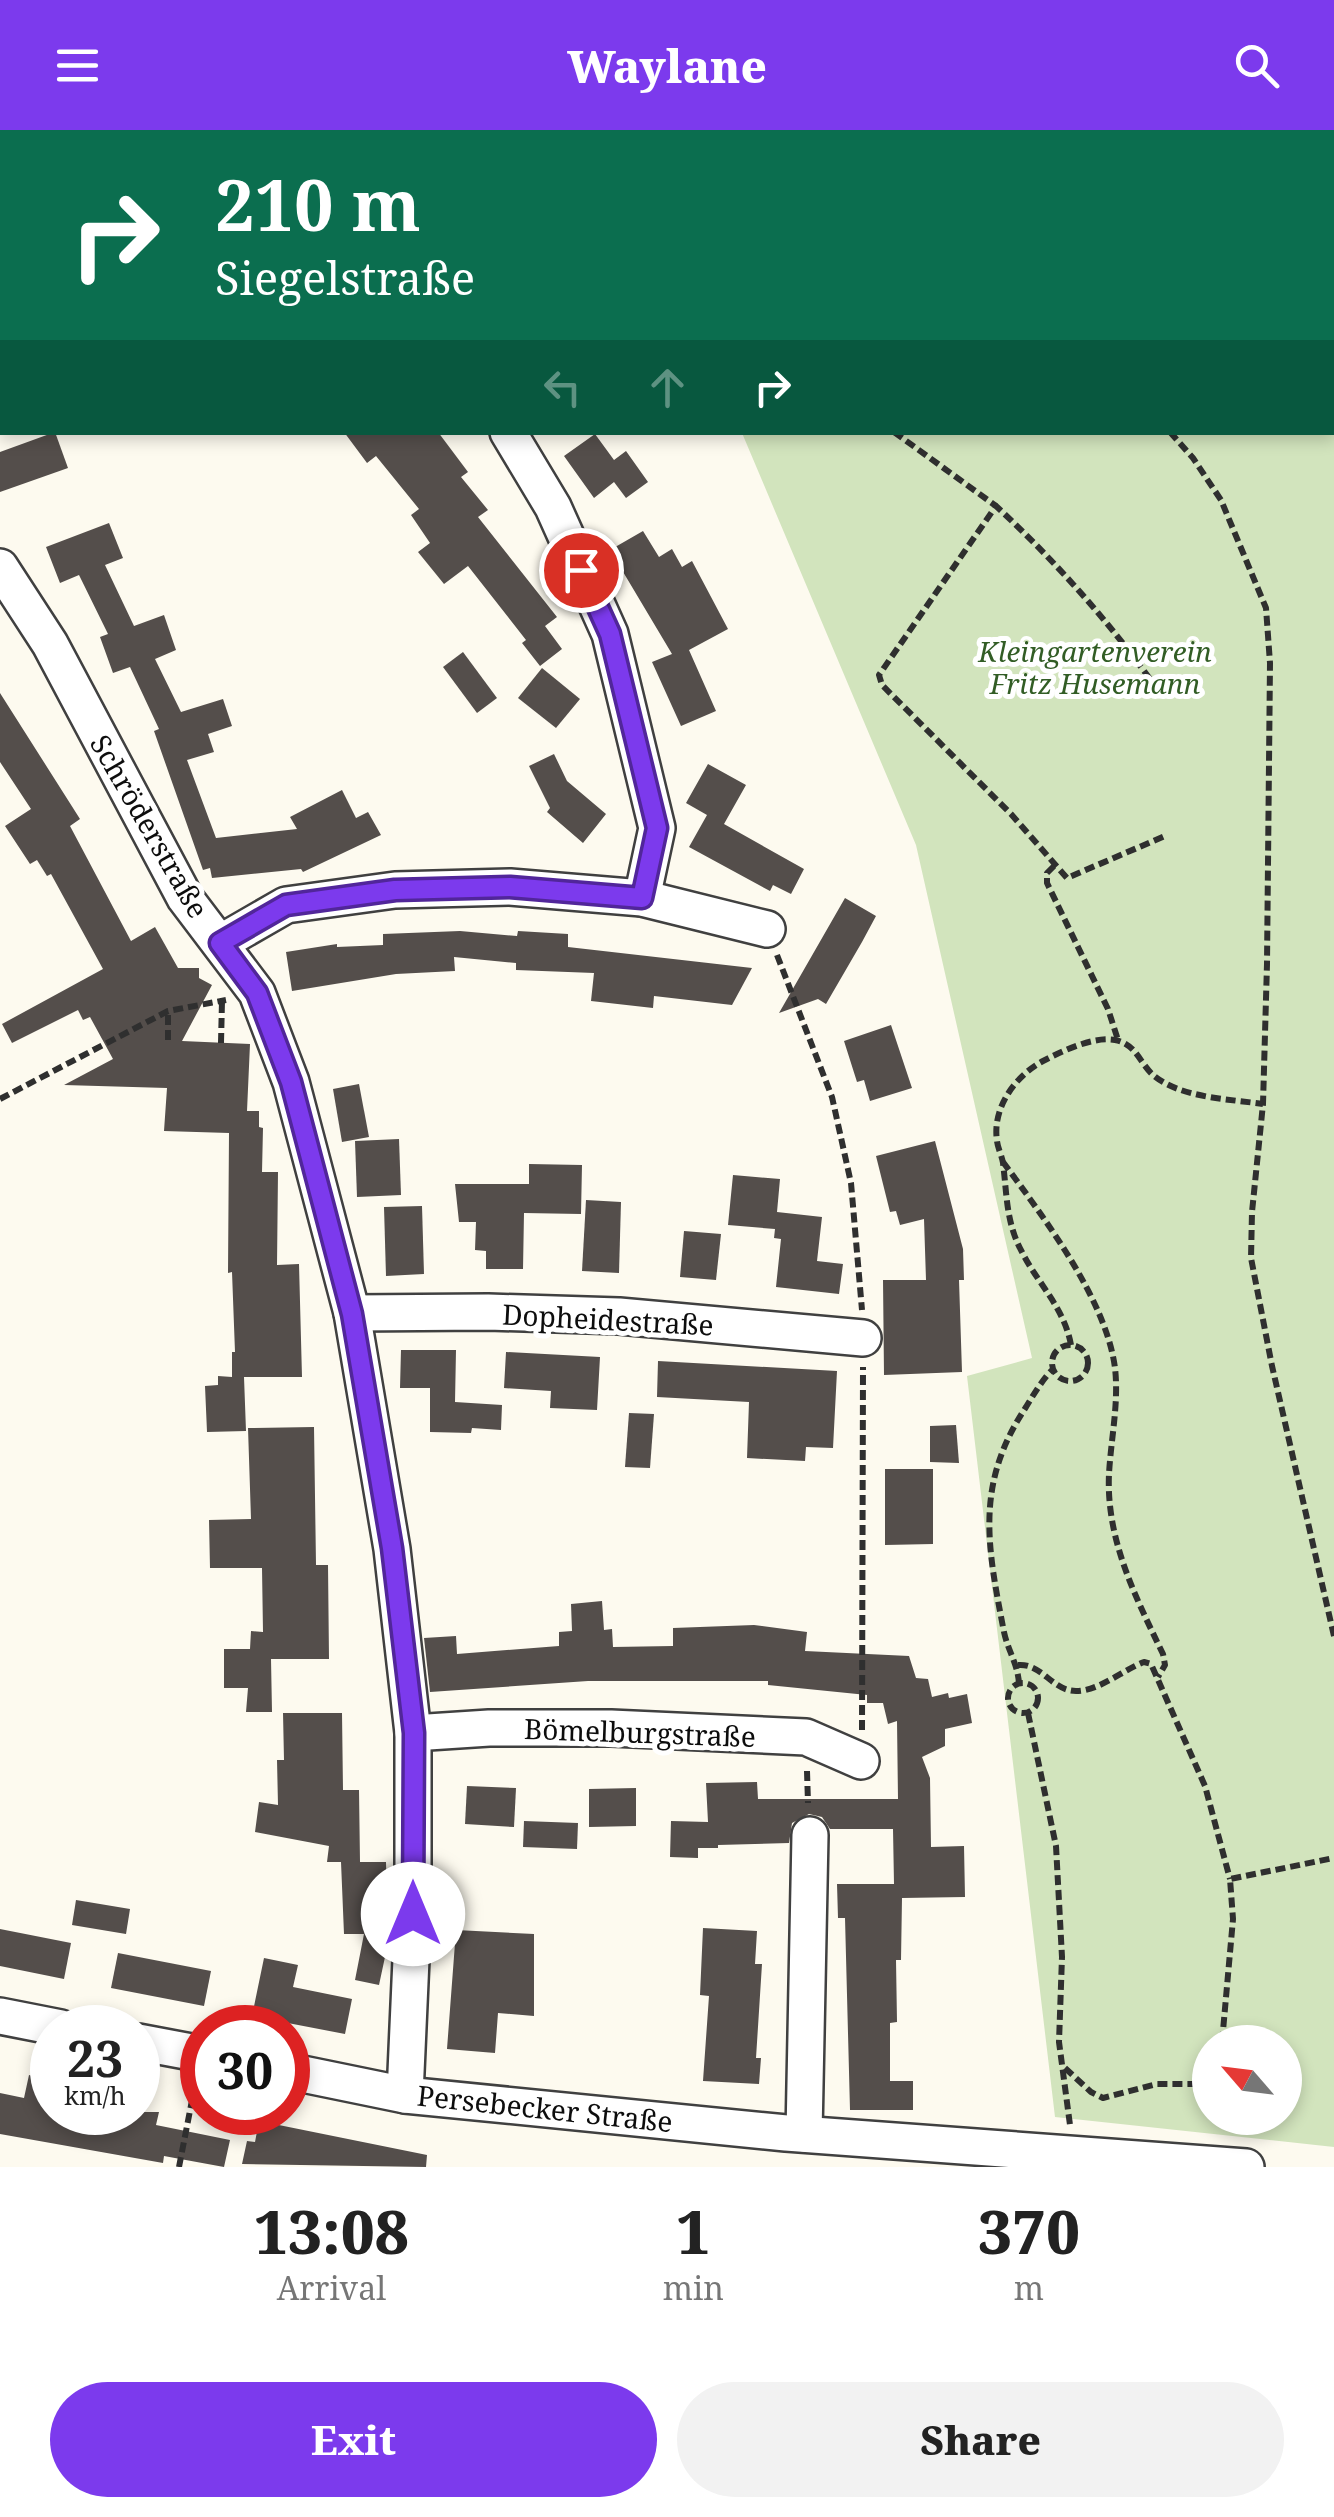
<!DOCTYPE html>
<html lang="en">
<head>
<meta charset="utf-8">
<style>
	:root { --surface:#fff; --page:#f2f2f2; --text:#222; --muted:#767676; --accent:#7c3aed }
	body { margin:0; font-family:"Noto Serif",serif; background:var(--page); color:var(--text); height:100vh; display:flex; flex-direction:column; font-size:38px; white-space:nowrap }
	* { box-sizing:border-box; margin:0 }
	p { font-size:32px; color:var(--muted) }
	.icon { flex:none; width:55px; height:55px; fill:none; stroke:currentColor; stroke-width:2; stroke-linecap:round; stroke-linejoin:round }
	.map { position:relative; height:2037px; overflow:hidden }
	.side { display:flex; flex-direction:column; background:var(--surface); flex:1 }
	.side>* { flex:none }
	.top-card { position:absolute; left:0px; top:0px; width:1335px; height:305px; box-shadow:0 5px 15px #0003; background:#0b6e4f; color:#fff; overflow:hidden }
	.needle { width:65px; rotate:298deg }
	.fabs { position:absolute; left:1192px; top:1895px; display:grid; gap:20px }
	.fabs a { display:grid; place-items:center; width:110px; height:110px; border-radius:50%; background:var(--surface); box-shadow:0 5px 15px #0003; font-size:50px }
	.speed { position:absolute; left:30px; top:1875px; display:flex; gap:20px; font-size:50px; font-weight:700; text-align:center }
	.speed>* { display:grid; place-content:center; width:130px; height:130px; border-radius:50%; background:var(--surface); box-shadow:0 5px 15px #0003; line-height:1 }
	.speed small { font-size:25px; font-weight:400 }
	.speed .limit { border:15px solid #d22; background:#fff; color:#111 }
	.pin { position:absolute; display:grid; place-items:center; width:85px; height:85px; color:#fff; margin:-42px; border:5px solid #fff; border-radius:50%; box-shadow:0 2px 10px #0007 }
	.me { position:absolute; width:110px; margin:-55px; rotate:0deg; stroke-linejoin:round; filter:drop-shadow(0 0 8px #0008) }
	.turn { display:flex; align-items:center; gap:35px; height:210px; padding:0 50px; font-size:45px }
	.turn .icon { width:130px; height:130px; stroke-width:2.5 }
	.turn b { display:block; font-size:70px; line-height:85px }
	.lanes { display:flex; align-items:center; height:95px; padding:0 50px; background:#0003; justify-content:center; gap:50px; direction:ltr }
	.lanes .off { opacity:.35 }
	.eta { display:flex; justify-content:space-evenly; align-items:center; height:170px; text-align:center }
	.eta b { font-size:60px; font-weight:800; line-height:70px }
	.button { display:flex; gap:20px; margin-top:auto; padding:20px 50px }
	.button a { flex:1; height:115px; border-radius:60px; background:var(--accent); color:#fff; font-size:40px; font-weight:800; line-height:115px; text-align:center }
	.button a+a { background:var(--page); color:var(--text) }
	header { display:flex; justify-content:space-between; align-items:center; height:130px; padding:0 50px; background:var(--accent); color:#fff; font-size:45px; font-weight:800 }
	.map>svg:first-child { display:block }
</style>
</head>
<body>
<header><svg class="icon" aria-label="menu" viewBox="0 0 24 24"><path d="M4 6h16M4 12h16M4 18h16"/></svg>Waylane<svg class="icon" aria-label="search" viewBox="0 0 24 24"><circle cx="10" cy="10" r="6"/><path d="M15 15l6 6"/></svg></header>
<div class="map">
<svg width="1334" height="2037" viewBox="0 0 1334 2037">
	<rect width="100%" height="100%" fill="#fdfaef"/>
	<path fill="#d2e4bd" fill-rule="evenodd" d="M615 0H1334V2017L1055 1987 967 1246 1032 1228 916 715 742 303 1332 302V2ZM1210 1912H1285V1988H1210Z"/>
	<g fill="#544e4b">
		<polygon points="55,302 68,338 0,362 0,322"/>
		<polygon points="344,302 438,302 468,342 461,347 488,380 478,387 557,487 545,496 562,519 540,536 522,513 526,510 468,436 444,454 418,422 430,413 411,385 419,379 376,326 367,333"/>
		<polygon points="595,304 614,330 626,321 648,352 626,368 614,352 594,368 564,326"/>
		<polygon points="109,393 123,428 105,435 134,496 164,485 176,520 155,529 181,582 223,569 232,596 208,604 214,622 187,630 216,708 297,699 290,687 342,660 356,688 368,682 381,705 303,742 301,739 212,748 210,738 203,740 154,601 159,599 130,537 113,543 100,507 108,504 79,445 60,453 46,417"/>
		<polygon points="643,401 659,427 672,419 682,437 692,431 728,499 689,520 716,581 681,596 652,532 672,524 610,420"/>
		<polygon points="463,522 497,568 477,583 443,537"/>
		<polygon points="542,538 580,569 556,598 518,568"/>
		<polygon points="0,563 80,689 70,696 131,811 155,797 178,838 199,838 199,848 212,855 182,911 250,914 247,981 259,981 259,997 263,998 262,1042 278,1042 277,1135 299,1134 302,1247 244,1247 246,1301 207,1302 205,1256 218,1255 218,1246 232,1247 232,1222 235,1222 232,1142 228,1143 229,1003 164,1001 167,958 64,955 113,929 90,887 83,890 78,880 12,913 2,894 103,839 51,744 47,746 37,730 30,734 5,696 31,679 0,632"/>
		<polygon points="554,624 567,651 606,684 583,713 547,682 550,678 529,636"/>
		<polygon points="708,634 746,655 724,694 804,739 791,764 773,755 770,761 689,717 707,685 686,673"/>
		<polygon points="845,768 876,786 862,812 826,874 818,869 779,883"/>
		<polygon points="460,801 517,806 518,801 568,804 568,817 752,838 732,875 654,866 653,878 591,871 594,843 516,840 516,833 454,827 455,841 396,844 292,861 286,822 337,814 337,817 383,815 383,804"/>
		<polygon points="891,895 912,958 870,971 864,950 857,952 844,911"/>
		<polygon points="359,954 369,1007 342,1012 333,959"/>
		<polygon points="399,1009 401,1065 357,1067 355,1011"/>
		<polygon points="935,1011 963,1119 964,1150 959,1150 962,1242 884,1245 883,1150 926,1150 924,1089 900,1095 896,1081 890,1082 876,1026"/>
		<polygon points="529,1034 582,1035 581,1084 524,1083 523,1139 486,1139 486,1121 475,1120 476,1092 459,1092 455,1054 529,1054"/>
		<polygon points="733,1045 780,1049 777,1082 822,1087 817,1131 843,1134 839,1164 776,1157 781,1109 774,1108 775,1099 728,1095"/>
		<polygon points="586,1070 621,1072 619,1143 582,1141"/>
		<polygon points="422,1076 424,1144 386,1146 384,1077"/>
		<polygon points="684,1101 721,1104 716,1150 680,1147"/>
		<polygon points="401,1220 456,1220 455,1272 502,1275 501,1300 472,1298 471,1303 430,1302 430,1258 400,1258"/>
		<polygon points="506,1222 600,1227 597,1280 550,1278 551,1261 504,1258"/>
		<polygon points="658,1231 837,1241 833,1318 806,1317 805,1331 747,1328 749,1272 657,1267"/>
		<polygon points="629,1283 654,1284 650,1338 625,1337"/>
		<polygon points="956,1295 959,1333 930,1332 930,1296"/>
		<polygon points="314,1297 316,1435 328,1435 329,1529 271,1529 272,1582 246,1582 248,1558 224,1558 224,1519 250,1519 251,1501 263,1502 262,1438 210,1438 209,1390 251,1389 248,1298"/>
		<polygon points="885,1339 933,1339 933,1414 885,1415"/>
		<polygon points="602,1471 604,1500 612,1499 613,1517 673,1516 673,1498 754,1495 807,1502 805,1521 909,1526 916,1548 928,1549 932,1567 948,1563 949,1568 967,1564 972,1593 945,1599 945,1616 922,1627 930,1648 931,1717 964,1716 965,1767 902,1768 901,1830 896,1830 897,1892 890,1893 890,1951 913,1951 913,1980 850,1980 845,1788 838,1788 837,1754 894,1754 893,1699 830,1699 822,1687 809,1684 792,1693 789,1713 718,1715 718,1718 698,1718 698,1728 670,1727 671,1691 708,1692 706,1653 757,1652 758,1669 898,1669 897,1591 888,1594 883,1573 867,1573 867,1565 768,1555 768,1551 588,1551 430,1562 424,1508 456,1506 457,1524 559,1516 559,1502 572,1501 571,1474"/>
		<polygon points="283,1583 342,1583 343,1660 359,1660 360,1732 386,1732 388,1813 379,1855 355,1850 364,1804 344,1804 341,1732 327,1732 329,1716 255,1702 259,1672 278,1675 277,1630 284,1630"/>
		<polygon points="467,1656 516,1658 514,1697 465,1694"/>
		<polygon points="636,1658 636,1696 589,1697 589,1659"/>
		<polygon points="524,1691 578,1693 577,1719 523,1717"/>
		<polygon points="76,1770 130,1779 126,1804 72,1795"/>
		<polygon points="703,1798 757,1801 755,1834 762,1834 756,1928 761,1928 759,1954 703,1951 709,1866 700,1865"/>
		<polygon points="0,1799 71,1813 64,1849 0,1836"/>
		<polygon points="456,1800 534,1804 534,1886 498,1883 495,1923 447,1919"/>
		<polygon points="118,1823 211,1841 204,1876 111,1858"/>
		<polygon points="264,1828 298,1835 293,1857 352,1869 345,1904 252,1886"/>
		<polygon points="29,1945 52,1950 52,1982 159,1982 156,1995 230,2010 224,2037 164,2026 163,2033 0,2004 0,1963 24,1968"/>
		<polygon points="259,1991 427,2025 426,2037 242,2034 247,2011 255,2012"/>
	</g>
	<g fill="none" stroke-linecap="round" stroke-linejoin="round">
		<g stroke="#404040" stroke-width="40">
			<g id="street">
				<polyline points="322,0 323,2"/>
				<polyline points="426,2 430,0"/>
				<polyline points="0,239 2,242"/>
				<polyline points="508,302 553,377 610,504 657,698 642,768"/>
				<polyline points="0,437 50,514 185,768 257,863 291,952 352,1183 392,1419 413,1603 413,1784 405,1965"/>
				<polyline points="220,813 286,775 395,760 510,757 642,768 767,799"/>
				<polyline points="352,1183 488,1182 619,1186 863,1208"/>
				<polyline points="413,1603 489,1598 611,1598 806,1607 861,1631"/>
				<polyline points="0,1886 61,1898"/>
				<polyline points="138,1912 202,1924"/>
				<polyline points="288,1941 405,1965 786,2003 1246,2037"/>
				<polyline points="804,2004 810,1705"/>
			</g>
		</g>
		<g stroke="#2f2f2f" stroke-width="6" stroke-dasharray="10 5" stroke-linecap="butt">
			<polyline points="737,0 738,2"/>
			<polyline points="878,0 880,2"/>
			<polyline points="1041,0 1042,2"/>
			<polyline points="885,2 890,0"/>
			<polyline points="894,302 996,376"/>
			<polyline points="1170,302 1193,328 1221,370 1266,478 1270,533 1267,834 1263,974 1252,1082 1251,1128 1272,1236 1334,1506"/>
			<path d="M1150 549C1104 486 1053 429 996 376L879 545 882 555 1011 684 1067 748 1165 706"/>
			<polyline points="1054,736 1047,743 1047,753 1108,879 1118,910"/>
			<polyline points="777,825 832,967 851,1053 862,1180"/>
			<polyline points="168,910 168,881"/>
			<polyline points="221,913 222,871"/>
			<polyline points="0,969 168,881 226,870"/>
			<path d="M1003 1032C1044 1088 1106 1169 1115 1238 1119 1273 1111 1308 1109 1344 1106 1409 1135 1466 1163 1524L1165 1535 1158 1547"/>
			<path d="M1071 1215C1064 1177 1038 1154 1022 1122 1006 1093 1007 1065 1003 1033 1002 1026 998 1019 997 1011 992 978 1015 946 1043 931 1062 921 1094 906 1115 910 1136 914 1139 932 1153 945 1180 968 1229 969 1263 974"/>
			<circle cx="1070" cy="1233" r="18"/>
			<path d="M1018 1535C1042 1533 1052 1561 1076 1561 1099 1561 1123 1540 1144 1532L1151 1534 1205 1656 1230 1749"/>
			<circle cx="1023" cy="1568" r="15"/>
			<path d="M1019 1554C1018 1534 1008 1521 1004 1502 987 1415 975 1354 1026 1277 1034 1264 1042 1250 1053 1239"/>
			<polyline points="1028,1583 1056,1716 1062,1827 1059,1912 1070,1995"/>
			<polyline points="862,1600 863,1237"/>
			<polyline points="807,1641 808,1673"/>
			<polyline points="1222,1912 1233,1789 1230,1749 1334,1728"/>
			<polyline points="1065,1938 1091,1962 1103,1968 1157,1954 1193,1954 1207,1942"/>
			<polyline points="179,2037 195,1955"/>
		</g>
		<use href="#street" stroke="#fff" stroke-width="35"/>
	</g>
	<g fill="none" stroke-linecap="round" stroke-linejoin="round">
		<g stroke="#51269a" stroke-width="25">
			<polyline id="route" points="413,1784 414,1603 392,1418 352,1184 291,952 257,863 220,813 286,775 395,760 510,757 642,768 657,698 610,504 581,440"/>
		</g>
		<use href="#route" stroke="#7c3aed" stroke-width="18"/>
	</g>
	<g text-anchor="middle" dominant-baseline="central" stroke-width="10" stroke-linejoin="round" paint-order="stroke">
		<g font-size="28" font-style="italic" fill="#325d25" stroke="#fff">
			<text x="1095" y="521">Kleingartenverein<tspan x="1095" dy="32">Fritz Husemann</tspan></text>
		</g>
		<g font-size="28" fill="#0d0d0d" stroke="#fff">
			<text transform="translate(150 696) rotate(60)">Schröderstraße</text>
			<text transform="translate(608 1189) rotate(3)">Dopheidestraße</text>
			<text transform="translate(640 1602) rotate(2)">Bömelburgstraße</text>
			<text transform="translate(545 1978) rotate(6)">Persebecker Straße</text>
		</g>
	</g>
</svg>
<div class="fabs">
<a><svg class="needle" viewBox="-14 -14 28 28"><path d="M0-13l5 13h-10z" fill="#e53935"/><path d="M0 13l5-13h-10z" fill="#767676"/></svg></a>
</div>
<div class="speed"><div>23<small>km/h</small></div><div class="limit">30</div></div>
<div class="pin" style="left:581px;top:440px;background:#d93025"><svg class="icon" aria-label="arrive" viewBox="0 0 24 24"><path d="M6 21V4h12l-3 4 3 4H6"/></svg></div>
<svg class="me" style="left:413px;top:1784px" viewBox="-20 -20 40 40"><circle r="19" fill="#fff"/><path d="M0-13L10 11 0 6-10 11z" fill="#7c3aed"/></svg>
<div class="top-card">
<div class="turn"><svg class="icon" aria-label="right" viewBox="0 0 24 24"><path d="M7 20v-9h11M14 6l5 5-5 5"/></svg><div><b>210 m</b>Siegelstraße</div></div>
<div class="lanes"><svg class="icon off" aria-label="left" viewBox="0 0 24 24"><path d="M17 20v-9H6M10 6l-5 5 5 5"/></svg><svg class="icon off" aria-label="ahead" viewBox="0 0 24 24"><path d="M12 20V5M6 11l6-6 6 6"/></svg><svg class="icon" aria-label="right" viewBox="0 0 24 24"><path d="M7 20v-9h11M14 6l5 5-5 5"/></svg></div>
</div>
</div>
<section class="side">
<div class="eta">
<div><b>13:08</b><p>Arrival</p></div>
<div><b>1</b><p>min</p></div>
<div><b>370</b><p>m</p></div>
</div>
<div class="button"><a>Exit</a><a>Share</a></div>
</section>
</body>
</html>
